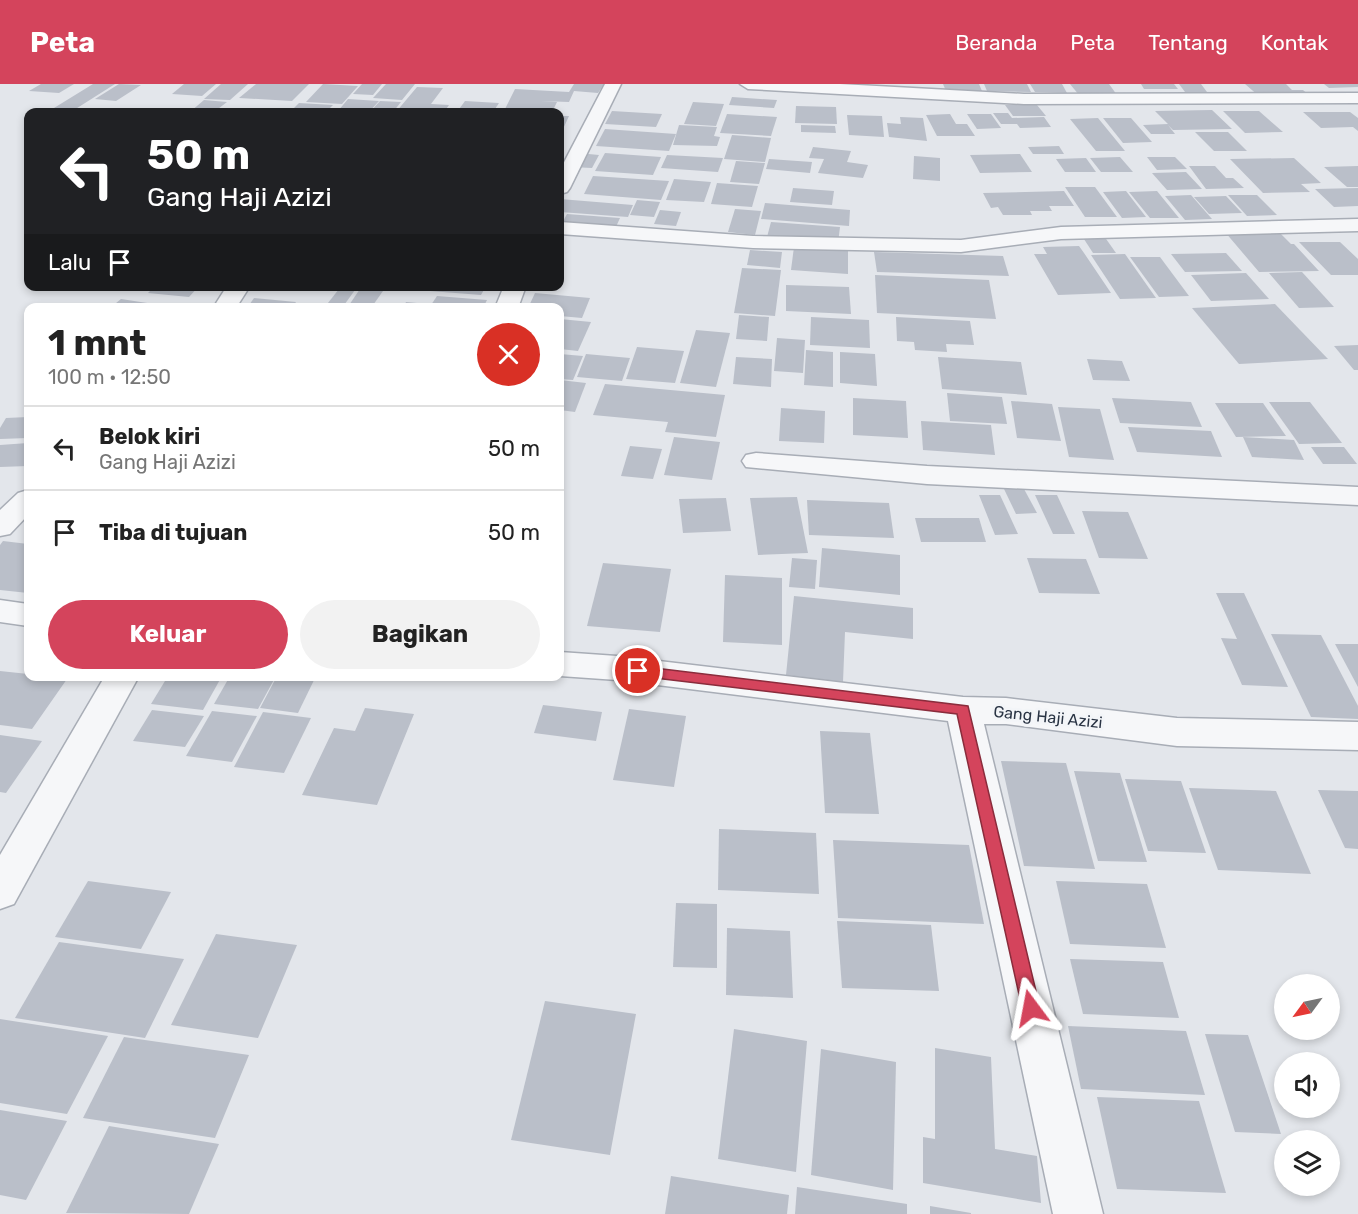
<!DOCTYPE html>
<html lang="id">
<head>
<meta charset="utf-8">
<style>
	:root { --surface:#fff; --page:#f2f2f2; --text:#222; --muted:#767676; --line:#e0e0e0; --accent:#d4445c }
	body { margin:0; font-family:Rubik,sans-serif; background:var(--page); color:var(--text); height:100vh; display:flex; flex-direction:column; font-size:22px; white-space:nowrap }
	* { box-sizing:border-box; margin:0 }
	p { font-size:20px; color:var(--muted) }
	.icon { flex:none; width:33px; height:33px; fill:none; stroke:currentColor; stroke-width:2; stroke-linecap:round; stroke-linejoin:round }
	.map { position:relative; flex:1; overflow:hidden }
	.details { position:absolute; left:24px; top:219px; width:540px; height:378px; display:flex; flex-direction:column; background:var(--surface); border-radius:12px; box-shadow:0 3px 9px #0003 }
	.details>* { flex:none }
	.guide { position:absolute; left:24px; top:24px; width:540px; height:183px; border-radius:12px; box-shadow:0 3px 9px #0003; background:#202124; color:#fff; overflow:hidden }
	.needle { width:39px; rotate:237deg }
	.buttons { position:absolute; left:1274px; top:890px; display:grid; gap:12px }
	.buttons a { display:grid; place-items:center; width:66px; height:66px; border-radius:50%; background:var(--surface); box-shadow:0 3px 9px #0003; font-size:30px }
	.pin { position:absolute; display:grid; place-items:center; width:51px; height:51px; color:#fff; margin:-26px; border:3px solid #fff; border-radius:50%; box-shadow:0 2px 6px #0007 }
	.me { position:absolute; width:66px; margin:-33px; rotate:347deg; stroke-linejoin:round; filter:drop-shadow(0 0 4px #0008) }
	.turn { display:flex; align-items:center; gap:21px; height:126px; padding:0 24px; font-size:27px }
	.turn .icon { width:78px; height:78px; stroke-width:2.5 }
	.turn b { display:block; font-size:42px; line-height:51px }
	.then { display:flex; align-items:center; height:57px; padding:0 24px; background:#0003; gap:12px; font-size:22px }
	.round { display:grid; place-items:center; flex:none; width:63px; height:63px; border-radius:32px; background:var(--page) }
	.overview { display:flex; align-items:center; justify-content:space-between; height:102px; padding:0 24px }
	h1 { font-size:36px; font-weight:700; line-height:45px }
	.primary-button { display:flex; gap:12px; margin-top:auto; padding:12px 24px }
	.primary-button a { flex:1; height:69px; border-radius:36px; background:var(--accent); color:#fff; font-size:24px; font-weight:700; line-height:69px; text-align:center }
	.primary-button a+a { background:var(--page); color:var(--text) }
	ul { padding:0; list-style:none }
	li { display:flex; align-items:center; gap:18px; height:84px; padding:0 24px; border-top:2px solid var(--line) }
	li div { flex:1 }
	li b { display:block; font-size:22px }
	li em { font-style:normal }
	header { display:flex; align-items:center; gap:36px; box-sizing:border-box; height:84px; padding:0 30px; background:var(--accent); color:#fff }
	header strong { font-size:28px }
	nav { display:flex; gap:33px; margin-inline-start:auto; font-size:21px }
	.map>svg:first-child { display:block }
</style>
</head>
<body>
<header>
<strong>Peta</strong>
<nav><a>Beranda</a><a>Peta</a><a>Tentang</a><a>Kontak</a></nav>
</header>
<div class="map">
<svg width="1358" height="1130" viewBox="0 0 1358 1130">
	<rect width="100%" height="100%" fill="#e3e6eb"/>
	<g fill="#babfc9">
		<polygon points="41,0 74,0 59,9 29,7"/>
		<polygon points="93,0 115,0 74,26 54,24"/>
		<polygon points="119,0 141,1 116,17 95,15"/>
		<polygon points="184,0 216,0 202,12 172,10"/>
		<polygon points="221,0 248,0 230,16 204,15"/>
		<polygon points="256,0 309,0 292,17 239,14"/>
		<polygon points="323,0 358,2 342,20 306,18"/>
		<polygon points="362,0 382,0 373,11 353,10"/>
		<polygon points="386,0 415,0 402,16 373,14"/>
		<polygon points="574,0 604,0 598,9 574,7 569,18 541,17 557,18 552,28 506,28 508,25 505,25 515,5 569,8"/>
		<polygon points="943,0 979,0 982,7 946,7"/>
		<polygon points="984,0 1027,0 1031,8 987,7"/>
		<polygon points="1030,0 1062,0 1067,9 1035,8"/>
		<polygon points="1070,0 1109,0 1117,11 1079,11"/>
		<polygon points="1141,0 1174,0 1178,5 1144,5"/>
		<polygon points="1179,0 1201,0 1207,8 1185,8"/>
		<polygon points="1245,0 1286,0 1292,6 1303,6 1311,13 1260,13"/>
		<polygon points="1324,0 1358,0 1358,3 1329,4"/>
		<polygon points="417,3 443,4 431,20 449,21 444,28 396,28"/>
		<polygon points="732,13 777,16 774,24 729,21"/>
		<polygon points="348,15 379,17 369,28 338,27"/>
		<polygon points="204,16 227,18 214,28 190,28"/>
		<polygon points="380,17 401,18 393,28 370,28"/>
		<polygon points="465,17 499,19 493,28 457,28"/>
		<polygon points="693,18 724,20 716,42 684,40"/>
		<polygon points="299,19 333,21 328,26 294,24"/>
		<polygon points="1005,21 1037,21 1046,32 1013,32"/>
		<polygon points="796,22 836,23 837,40 795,39"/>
		<polygon points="1212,26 1232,45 1173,46 1168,41 1175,50 1151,50 1143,41 1168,40 1155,27"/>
		<polygon points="612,27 662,30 656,43 605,40"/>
		<polygon points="1223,27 1259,27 1283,48 1245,49"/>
		<polygon points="1303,28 1350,28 1358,34 1358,47 1353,43 1321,44"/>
		<polygon points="993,29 1008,29 1012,34 1044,33 1051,43 1020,44 1017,40 1001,40"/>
		<polygon points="727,30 777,33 771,52 720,49"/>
		<polygon points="950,30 956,40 967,40 975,52 937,52 926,31"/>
		<polygon points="967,30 991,30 1001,44 977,45"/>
		<polygon points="847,31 882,32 884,53 849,51"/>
		<polygon points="560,32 569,32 563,45 560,45"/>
		<polygon points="900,33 923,34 927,57 889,53 887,39 901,40"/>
		<polygon points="1098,34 1125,67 1096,67 1070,35"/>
		<polygon points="1103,34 1131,34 1152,58 1123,59"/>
		<polygon points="679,41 717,43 714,52 720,53 717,62 673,61"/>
		<polygon points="801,41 835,42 836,49 801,48"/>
		<polygon points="605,45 676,50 669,67 596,62"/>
		<polygon points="1195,48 1228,48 1247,67 1214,67"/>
		<polygon points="732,51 771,54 765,78 724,75"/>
		<polygon points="1059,62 1064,70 1033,70 1028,63"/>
		<polygon points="813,63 851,67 847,78 868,81 863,94 818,89 824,75 809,74"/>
		<polygon points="578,69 599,71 592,84 571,83"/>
		<polygon points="605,69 661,73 653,91 595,87"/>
		<polygon points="1020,70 1032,88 980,89 970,71"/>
		<polygon points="667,71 723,74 718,88 661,84"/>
		<polygon points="914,72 940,74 940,97 913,95"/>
		<polygon points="1120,73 1133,88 1101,88 1090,74"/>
		<polygon points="1147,73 1175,73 1187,85 1157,86"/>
		<polygon points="1086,74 1096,88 1065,88 1056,75"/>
		<polygon points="1294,74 1321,99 1301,100 1310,108 1263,109 1230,75"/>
		<polygon points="769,75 812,78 810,89 766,85"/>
		<polygon points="736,77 765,79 759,100 730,98"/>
		<polygon points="1189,82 1215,82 1226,94 1233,94 1244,104 1206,105"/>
		<polygon points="1358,82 1358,103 1347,103 1324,83"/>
		<polygon points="1186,88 1202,105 1167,106 1152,89"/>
		<polygon points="593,92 669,97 661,116 584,110"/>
		<polygon points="674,95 711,98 704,118 666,116"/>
		<polygon points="717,99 758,102 752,123 711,120"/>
		<polygon points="1065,103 1095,103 1117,133 1085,133"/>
		<polygon points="793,104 834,107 832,121 790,118"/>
		<polygon points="1358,104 1358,122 1334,123 1315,105"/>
		<polygon points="1064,107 1074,122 1049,122 1052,127 1030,127 1032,131 1003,131 998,123 991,124 983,109"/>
		<polygon points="1126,107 1146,133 1122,134 1103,108"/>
		<polygon points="1157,107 1179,134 1150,134 1129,108"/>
		<polygon points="1191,111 1212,135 1185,136 1165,112"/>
		<polygon points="1228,111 1257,111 1277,131 1247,132"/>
		<polygon points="1226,112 1242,129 1209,130 1194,113"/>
		<polygon points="560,115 633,121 628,133 560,128"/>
		<polygon points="637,116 660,118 654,133 630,131"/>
		<polygon points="765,119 850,126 849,142 761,135"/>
		<polygon points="735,125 761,127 755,151 728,148"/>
		<polygon points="660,126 681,128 676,142 654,140"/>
		<polygon points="567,130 620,134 615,145 561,141"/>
		<polygon points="771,138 840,143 838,159 767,153"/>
		<polygon points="1278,147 1291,160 1294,160 1319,187 1259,188 1225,148"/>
		<polygon points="1082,152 1104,152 1116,169 1093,169"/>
		<polygon points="1299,158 1340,158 1358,175 1358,191 1331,191"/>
		<polygon points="1079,162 1084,169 1111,209 1058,211 1034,170 1047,170 1043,163"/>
		<polygon points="794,163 848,166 848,190 791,186"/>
		<polygon points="750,166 782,168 780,184 747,181"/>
		<polygon points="874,168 1003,172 1009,192 877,188"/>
		<polygon points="1226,169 1242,187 1185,188 1171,170"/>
		<polygon points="1125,170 1156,214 1120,215 1091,171"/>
		<polygon points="1130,173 1160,173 1189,212 1159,213"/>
		<polygon points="742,184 781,186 775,232 734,229"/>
		<polygon points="1302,188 1334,223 1299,224 1269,189"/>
		<polygon points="1246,189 1269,215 1211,217 1191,191"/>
		<polygon points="875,191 989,196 996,235 877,229"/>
		<polygon points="786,201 849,203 851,230 786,227"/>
		<polygon points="155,202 199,202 189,213 148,209"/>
		<polygon points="419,202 486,202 481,211 417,206"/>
		<polygon points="339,205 355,206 342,224 324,224"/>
		<polygon points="360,205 383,207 371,224 347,224"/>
		<polygon points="535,209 590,214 582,234 560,232 560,224 528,224"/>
		<polygon points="437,212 487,216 483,224 429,224"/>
		<polygon points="254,214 296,218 292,224 247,224"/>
		<polygon points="121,215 167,222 167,224 110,224"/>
		<polygon points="406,218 428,220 426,224 403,224"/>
		<polygon points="1275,220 1328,275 1239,280 1192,224"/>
		<polygon points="739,231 769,233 767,257 736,255"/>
		<polygon points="811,233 869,236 870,264 810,261"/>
		<polygon points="896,233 970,237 974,261 946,260 947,268 915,266 914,258 897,257"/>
		<polygon points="560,235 591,238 578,267 560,265"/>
		<polygon points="696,246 730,249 716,303 680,299"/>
		<polygon points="777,254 805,256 803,289 774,287"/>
		<polygon points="1358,261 1358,286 1354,286 1334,262"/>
		<polygon points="637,263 684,267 675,299 626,295"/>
		<polygon points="806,266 833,268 833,303 804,301"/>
		<polygon points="840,268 875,270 877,302 840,299"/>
		<polygon points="560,270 583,272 573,296 560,295"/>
		<polygon points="586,270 630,274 622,297 577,293"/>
		<polygon points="736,273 772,275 771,303 733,300"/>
		<polygon points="938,273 1021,278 1027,311 942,305"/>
		<polygon points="1087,275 1122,277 1130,297 1093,296"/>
		<polygon points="560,296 586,299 575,328 560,326"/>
		<polygon points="605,300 725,311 716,353 665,348 668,338 593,331"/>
		<polygon points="947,309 1002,313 1007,340 950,337"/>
		<polygon points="853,314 906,317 908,354 853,351"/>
		<polygon points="1112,314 1191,318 1202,343 1120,339"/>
		<polygon points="1011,317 1052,320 1061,357 1017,354"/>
		<polygon points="1269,318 1310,318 1342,359 1299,360"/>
		<polygon points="1215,319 1263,319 1286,352 1236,353"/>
		<polygon points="1058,323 1100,325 1114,376 1069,373"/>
		<polygon points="781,324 825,327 824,359 779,357"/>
		<polygon points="28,333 28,354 0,355 0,344 6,334"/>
		<polygon points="921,337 991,341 995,371 923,366"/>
		<polygon points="1128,343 1211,347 1222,373 1137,368"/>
		<polygon points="674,353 720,358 712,396 664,391"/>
		<polygon points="1243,353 1294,356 1304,376 1252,373"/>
		<polygon points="28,359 28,382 0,383 0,361"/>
		<polygon points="630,362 662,365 653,395 621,392"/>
		<polygon points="1311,363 1344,363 1357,380 1323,380"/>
		<polygon points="1004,405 1024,405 1037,429 1016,430"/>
		<polygon points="979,411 1000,411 1018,450 995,451"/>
		<polygon points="1035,411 1057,411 1075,450 1053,450"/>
		<polygon points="797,413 808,469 758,471 750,414"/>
		<polygon points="726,414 731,447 683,449 679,415"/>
		<polygon points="807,416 889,419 894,454 809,451"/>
		<polygon points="1082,427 1128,428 1148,475 1099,474"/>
		<polygon points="915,434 979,434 986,458 921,458"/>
		<polygon points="3,457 28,460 28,509 0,506 0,461"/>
		<polygon points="822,464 900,471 900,511 819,503"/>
		<polygon points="792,474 817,476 815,505 789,503"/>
		<polygon points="1027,474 1086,475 1100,510 1039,509"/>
		<polygon points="603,479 671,485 660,548 587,542"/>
		<polygon points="725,491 782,494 782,561 723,558"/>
		<polygon points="1216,509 1244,509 1288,603 1242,601 1221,554 1237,555"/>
		<polygon points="794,512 913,524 913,555 845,548 843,598 786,591"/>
		<polygon points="1271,550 1321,551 1358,622 1358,635 1311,633"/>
		<polygon points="1335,560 1358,560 1358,603"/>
		<polygon points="0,587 28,590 28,592 67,595 32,645 0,641"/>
		<polygon points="168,592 222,592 203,626 151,620"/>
		<polygon points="230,592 276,592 258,625 214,620"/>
		<polygon points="277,592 316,592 298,629 260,624"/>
		<polygon points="543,621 602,628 596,657 534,649"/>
		<polygon points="365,624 414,630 377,721 302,711 334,644 355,647"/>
		<polygon points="629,625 686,632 674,703 613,696"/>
		<polygon points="152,626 204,632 185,663 133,657"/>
		<polygon points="212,627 257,632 232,678 186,672"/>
		<polygon points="263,628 311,634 284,689 234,683"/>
		<polygon points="820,647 870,649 879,730 825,729"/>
		<polygon points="0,651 42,657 6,709 0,708"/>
		<polygon points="1001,677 1066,679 1095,785 1024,782"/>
		<polygon points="1074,687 1120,689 1147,778 1098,777"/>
		<polygon points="1125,695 1181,697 1206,769 1148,767"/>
		<polygon points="1189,704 1276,707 1311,790 1218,786"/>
		<polygon points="1318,706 1358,707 1358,765 1345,764"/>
		<polygon points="719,745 816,749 819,810 718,806"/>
		<polygon points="833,756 969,761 984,840 838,834"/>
		<polygon points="88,797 171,808 141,865 55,853"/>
		<polygon points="1056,797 1147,800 1166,864 1070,860"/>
		<polygon points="676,819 717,820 717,884 673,883"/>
		<polygon points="837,837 931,841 939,907 842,904"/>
		<polygon points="727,844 790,847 793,914 726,911"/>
		<polygon points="216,850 297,861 258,954 171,941"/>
		<polygon points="59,858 184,875 145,954 15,934"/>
		<polygon points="1070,875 1163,878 1179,934 1083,930"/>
		<polygon points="545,917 636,930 610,1071 511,1056"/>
		<polygon points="0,935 108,952 67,1030 0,1019"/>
		<polygon points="1068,942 1186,947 1205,1011 1081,1005"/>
		<polygon points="734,945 807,957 796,1088 718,1075"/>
		<polygon points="1205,950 1248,951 1281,1050 1235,1048"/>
		<polygon points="124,953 249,971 215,1054 83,1034"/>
		<polygon points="935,964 991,973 995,1065 1037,1072 1041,1119 923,1099 923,1053 935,1055"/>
		<polygon points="821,965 896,978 893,1106 811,1091"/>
		<polygon points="1097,1013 1199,1017 1226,1109 1117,1105"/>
		<polygon points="0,1026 67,1037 26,1116 0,1111"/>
		<polygon points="109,1042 219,1060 189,1130 66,1129"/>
		<polygon points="671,1092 789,1111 787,1130 665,1130"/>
		<polygon points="797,1103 907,1120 907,1130 795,1130"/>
		<polygon points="930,1122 971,1129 971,1130 930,1130"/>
	</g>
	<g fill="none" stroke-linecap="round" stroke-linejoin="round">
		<g stroke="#a8adb6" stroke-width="3">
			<g id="minor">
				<polygon points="605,0 621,0 570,104 567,108 560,110 560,86"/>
				<polygon points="740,0 840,0 1024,10 1358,9 1358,19 1024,20 748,5"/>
				<polygon points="1358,135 1358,147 1061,155 961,168 753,164 560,150 560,138 753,152 961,156 1061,143"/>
				<polygon points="227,202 250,202 236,224 213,224"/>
				<polygon points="504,202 526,202 518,224 495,224"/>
				<polygon points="756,369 927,382 1358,403 1358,421 927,400 746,383 742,377 746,371"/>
				<polygon points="28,406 28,431 10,450 0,452 0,426 18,409"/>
				<polygon points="0,516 28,520 28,542 0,538"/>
				<polygon points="560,568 617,572 963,613 1006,614 1177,634 1358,638 1358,666 1177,662 1006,640 984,640 1103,1130 1053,1130 948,637 617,596 560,592"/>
				<polygon points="105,592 139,592 14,820 0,825 0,771"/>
			</g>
		</g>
		<use href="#minor" fill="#f6f7f9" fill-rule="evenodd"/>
	</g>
	<polygon fill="#d4445c" stroke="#8a2c3c" stroke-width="1.5" points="638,582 968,622 1040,924 1037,930 1031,932 1024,930 1022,924 957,630 638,592 631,587"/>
	<g text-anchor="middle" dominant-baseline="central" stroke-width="6" stroke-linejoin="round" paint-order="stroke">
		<g font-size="16" fill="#2a3444" stroke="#f3f5f8">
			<text transform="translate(1048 633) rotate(6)">Gang Haji Azizi</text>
		</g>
	</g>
</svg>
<div class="buttons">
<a><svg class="needle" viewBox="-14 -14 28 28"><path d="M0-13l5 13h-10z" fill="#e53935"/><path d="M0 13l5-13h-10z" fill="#767676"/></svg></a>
<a><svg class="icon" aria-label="sound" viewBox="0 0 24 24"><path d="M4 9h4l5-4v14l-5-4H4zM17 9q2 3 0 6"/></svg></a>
<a><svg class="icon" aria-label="layers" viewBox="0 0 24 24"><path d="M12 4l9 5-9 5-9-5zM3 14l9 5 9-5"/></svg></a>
</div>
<div class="pin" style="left:638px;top:587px;background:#d93025"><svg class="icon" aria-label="arrive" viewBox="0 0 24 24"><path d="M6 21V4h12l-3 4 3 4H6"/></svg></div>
<svg class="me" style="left:1031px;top:924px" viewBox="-20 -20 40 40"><path d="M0-17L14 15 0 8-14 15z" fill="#d4445c" stroke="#fff" stroke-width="4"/></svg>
<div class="guide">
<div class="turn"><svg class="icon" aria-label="left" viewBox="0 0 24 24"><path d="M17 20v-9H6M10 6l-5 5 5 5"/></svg><div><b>50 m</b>Gang Haji Azizi</div></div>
<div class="then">Lalu<svg class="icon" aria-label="arrive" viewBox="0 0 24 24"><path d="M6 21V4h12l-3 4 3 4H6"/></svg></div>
</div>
<section class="details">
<div class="overview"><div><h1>1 mnt</h1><p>100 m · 12:50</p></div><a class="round" style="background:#d93025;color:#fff"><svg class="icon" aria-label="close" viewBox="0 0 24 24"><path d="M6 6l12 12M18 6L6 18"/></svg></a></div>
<ul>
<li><svg class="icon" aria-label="left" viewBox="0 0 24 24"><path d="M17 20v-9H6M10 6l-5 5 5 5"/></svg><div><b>Belok kiri</b><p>Gang Haji Azizi</p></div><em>50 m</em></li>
<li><svg class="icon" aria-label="arrive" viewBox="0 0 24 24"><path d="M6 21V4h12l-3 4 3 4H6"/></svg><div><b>Tiba di tujuan</b></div><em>50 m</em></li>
</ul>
<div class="primary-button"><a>Keluar</a><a>Bagikan</a></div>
</section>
</div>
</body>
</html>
